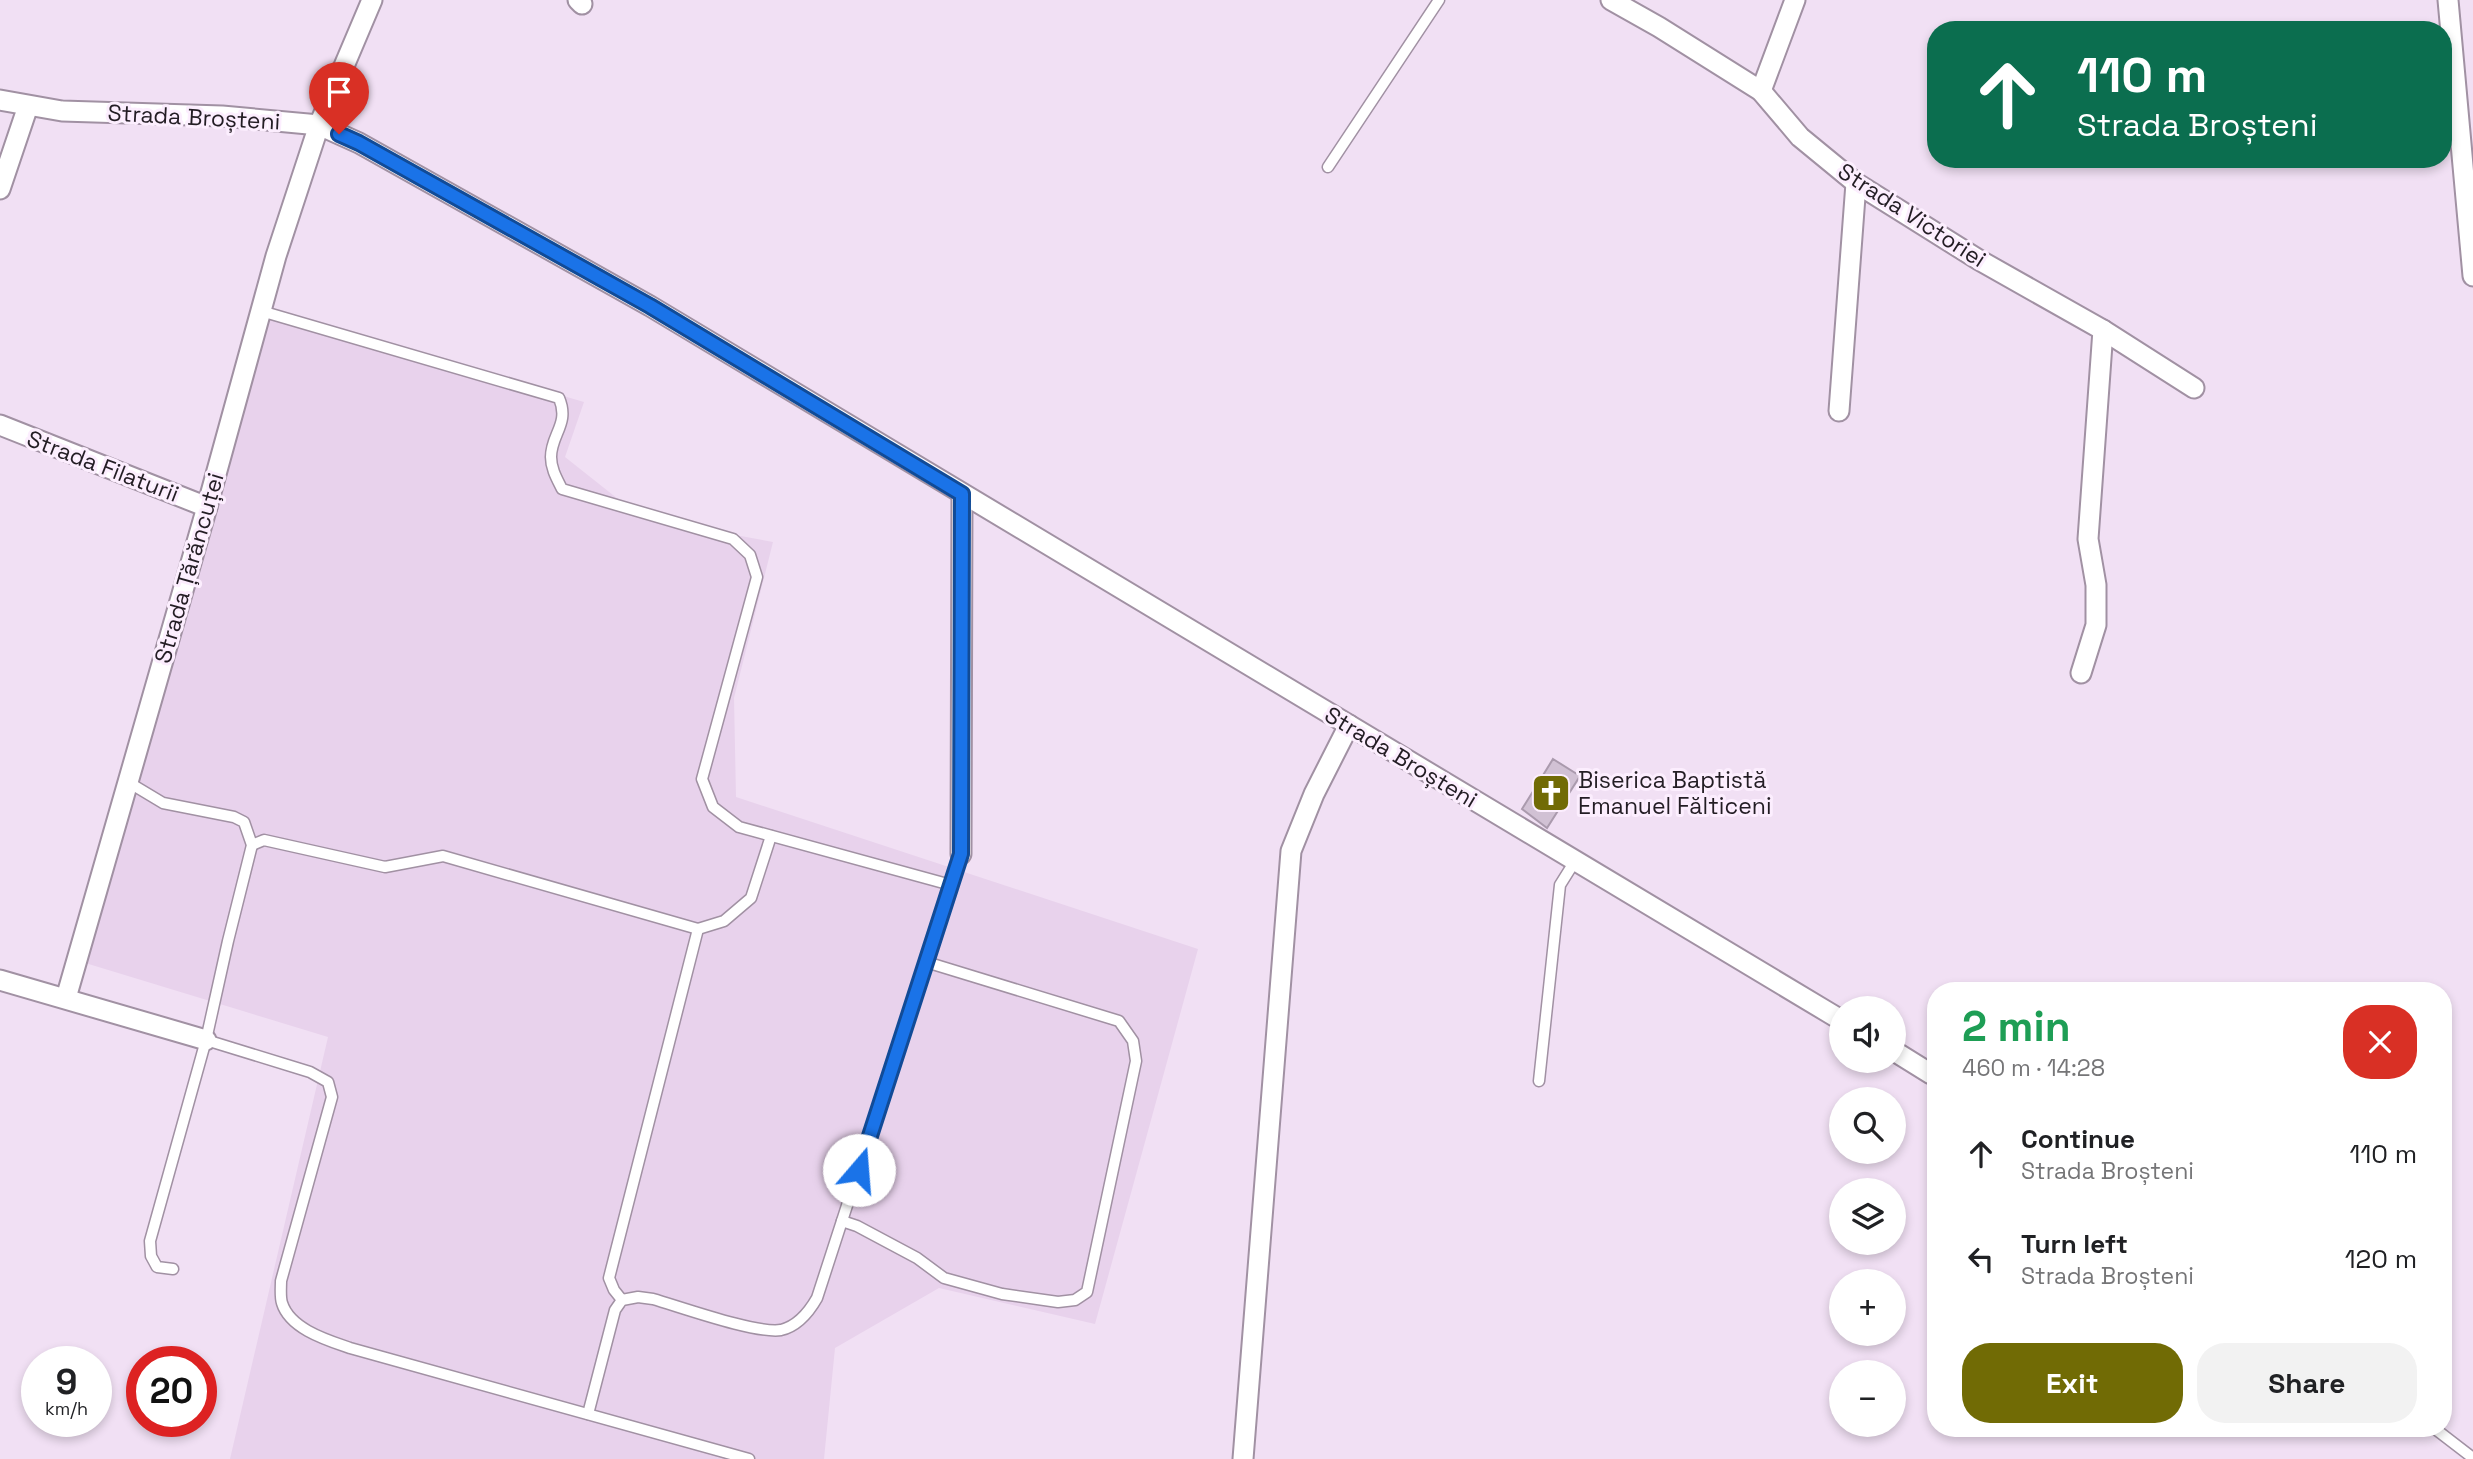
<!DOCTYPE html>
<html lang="en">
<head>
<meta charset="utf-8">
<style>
	:root { --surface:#fff; --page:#f2f2f2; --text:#202124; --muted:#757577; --accent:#716b05 }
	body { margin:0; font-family:"Space Grotesk",sans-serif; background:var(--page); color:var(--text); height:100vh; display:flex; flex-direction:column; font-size:26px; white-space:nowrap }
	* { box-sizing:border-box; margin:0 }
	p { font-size:23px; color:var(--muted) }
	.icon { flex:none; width:38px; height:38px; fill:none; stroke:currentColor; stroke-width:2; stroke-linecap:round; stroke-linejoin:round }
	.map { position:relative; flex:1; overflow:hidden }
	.side { position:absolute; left:1927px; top:982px; width:525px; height:455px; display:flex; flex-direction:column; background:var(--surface); border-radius:28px; box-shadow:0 4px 10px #0003 }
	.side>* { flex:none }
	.banner { position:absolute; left:1927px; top:21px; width:525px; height:147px; border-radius:28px; box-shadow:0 4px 10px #0003; background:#0b6e4f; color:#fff; overflow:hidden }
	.fabs { position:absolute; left:1829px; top:996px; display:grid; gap:14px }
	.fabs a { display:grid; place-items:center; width:77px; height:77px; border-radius:50%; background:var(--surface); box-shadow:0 4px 10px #0003; font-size:35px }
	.speed { position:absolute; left:21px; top:1346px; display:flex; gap:14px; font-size:35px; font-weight:700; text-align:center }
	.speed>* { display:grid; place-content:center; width:91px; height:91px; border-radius:50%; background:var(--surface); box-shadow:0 4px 10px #0003; line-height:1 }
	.speed small { font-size:18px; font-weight:400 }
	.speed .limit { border:10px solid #d22; background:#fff; color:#111 }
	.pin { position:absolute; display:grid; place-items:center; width:60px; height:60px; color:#fff; margin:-72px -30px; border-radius:50% 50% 50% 0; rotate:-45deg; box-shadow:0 0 7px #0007 }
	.pin .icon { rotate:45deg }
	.me { position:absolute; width:77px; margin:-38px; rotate:18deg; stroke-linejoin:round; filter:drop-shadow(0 0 5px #0008) }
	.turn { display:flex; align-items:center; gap:24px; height:147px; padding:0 35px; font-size:32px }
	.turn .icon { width:91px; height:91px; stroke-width:2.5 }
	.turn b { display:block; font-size:49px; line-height:60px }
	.round { display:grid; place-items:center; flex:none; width:74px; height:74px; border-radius:28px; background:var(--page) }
	.headline { display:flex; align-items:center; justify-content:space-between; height:119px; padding:0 35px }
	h1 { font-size:42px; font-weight:700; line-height:52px; color:#1e9e55 }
	.primary-button { display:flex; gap:14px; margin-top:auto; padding:14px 35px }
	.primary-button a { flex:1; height:80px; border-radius:28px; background:var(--accent); color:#fff; font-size:28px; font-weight:700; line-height:80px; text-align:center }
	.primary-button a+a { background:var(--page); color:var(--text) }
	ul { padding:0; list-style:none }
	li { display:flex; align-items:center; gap:21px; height:105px; padding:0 35px }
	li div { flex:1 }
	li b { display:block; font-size:26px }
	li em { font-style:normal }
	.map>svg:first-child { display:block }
</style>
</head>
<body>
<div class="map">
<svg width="2473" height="1459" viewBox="0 0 2473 1459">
	<rect width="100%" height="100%" fill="#f1e0f4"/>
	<polygon fill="#e8d2ec" points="267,309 584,402 565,457 642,518 773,542 734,698 736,797 1198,949 1095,1324 939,1288 835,1348 824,1459 230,1459 328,1037 82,962"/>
	<polygon fill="#d1c1d4" stroke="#aa9aad" stroke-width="2" points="1553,759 1580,776 1547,828 1522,809"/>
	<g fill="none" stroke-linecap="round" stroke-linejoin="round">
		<g stroke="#a191a3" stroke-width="13">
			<g id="lane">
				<polyline points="1328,167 1439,0"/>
				<path d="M261 311 559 398C570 424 551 434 551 457 551 469 557 479 562 489L733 539 750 555 757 577 702 779 713 807 739 827 951 885"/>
				<polyline points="128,782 163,803 234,817 244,822 252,845 228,941 206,1040 150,1241 151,1256 157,1267 173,1269"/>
				<polyline points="252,845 264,840 385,867 443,856 698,929 724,921 751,898 771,836"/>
				<path d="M206 1040 310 1072 328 1082 332 1097 281 1281C281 1288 280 1297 282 1303 290 1329 327 1340 350 1348L749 1459"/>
				<polyline points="1539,1081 1560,885 1575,861"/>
				<polyline points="842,1221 857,1226 917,1258 944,1278 1002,1294 1058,1302 1075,1300 1087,1292 1136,1061 1133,1041 1119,1021 926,962"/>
				<polyline points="622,1300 614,1290 609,1278 698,929"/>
				<path d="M588 1414 615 1310 622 1300 638 1297 653 1299C681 1307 756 1334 781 1330 798 1326 809 1312 817 1298L961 854"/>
				<polyline points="2434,1428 2473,1458"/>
			</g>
		</g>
		<g stroke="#a191a3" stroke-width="23">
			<g id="street">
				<polyline points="578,0 582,4"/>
				<polyline points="1611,0 1659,27 1761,91 1800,137 1856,183 1979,260 2103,330 2194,388"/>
				<polyline points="2448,0 2473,276"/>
				<polyline points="1761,91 1795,0"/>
				<polyline points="0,100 62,111 222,116 319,125 359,143 650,306 1841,1020"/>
				<polyline points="0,189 28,106"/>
				<polyline points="1839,411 1856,183"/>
				<polyline points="0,425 207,507"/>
				<polyline points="2081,673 2096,625 2096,585 2088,539 2103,330"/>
				<polyline points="961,854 962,494"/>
				<polyline points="0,980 206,1040"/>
				<polyline points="66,998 207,507 276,256 319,125 372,0"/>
				<polyline points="1894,1051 1931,1074"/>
				<polyline points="1243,1459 1291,851 1314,794 1349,725"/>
			</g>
		</g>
		<use href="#lane" stroke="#fff" stroke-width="10"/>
		<use href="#street" stroke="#fff" stroke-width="19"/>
	</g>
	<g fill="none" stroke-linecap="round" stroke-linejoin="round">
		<g stroke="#114b97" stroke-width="18">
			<polyline id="route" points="339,134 359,143 650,306 962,494 961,854 859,1170"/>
		</g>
		<use href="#route" stroke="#1a73e8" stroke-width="12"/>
	</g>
	<defs>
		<g id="church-square" transform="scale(2.0125)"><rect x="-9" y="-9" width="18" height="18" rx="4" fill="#716b05" stroke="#fceefe"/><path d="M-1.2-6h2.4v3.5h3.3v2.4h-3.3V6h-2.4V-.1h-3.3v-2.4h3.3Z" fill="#fff"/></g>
	</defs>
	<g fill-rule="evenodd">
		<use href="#church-square" x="1551" y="793"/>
	</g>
	<g text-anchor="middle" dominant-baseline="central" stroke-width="6" stroke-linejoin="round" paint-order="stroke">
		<g font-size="23" fill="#231d24" stroke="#fceefe">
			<text transform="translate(194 117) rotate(3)">Strada Broșteni</text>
			<text transform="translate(1912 215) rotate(33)">Strada Victoriei</text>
			<text transform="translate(103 466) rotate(21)">Strada Filaturii</text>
			<text transform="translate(189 568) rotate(-74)">Strada Țărăncuței</text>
			<text transform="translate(1401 757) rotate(31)">Strada Broșteni</text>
		</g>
		<g font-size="23" fill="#231d24" stroke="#fceefe" text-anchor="start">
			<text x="1578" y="780">Biserica Baptistă<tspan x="1578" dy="26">Emanuel Fălticeni</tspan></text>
		</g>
	</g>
</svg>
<div class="fabs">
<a><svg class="icon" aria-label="sound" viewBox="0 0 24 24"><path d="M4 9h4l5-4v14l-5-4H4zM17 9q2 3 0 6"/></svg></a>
<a><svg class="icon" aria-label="search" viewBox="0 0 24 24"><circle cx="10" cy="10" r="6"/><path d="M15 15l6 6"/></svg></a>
<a><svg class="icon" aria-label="layers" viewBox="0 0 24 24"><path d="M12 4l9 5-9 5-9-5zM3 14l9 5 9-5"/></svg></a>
<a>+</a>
<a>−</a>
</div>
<div class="speed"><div>9<small>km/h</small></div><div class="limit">20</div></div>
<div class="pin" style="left:339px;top:134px;background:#d93025"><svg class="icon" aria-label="arrive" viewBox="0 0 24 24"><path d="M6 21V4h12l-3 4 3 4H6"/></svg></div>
<svg class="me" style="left:859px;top:1170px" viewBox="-20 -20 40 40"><circle r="19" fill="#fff"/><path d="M0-13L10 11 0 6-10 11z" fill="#1a73e8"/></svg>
<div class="banner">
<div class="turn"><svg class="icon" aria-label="ahead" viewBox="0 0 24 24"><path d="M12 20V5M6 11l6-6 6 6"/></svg><div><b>110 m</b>Strada Broșteni</div></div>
</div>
<section class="side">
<div class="headline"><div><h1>2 min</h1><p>460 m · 14:28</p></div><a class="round" style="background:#d93025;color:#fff"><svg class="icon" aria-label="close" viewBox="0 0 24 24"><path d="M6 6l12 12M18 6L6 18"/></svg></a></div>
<ul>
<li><svg class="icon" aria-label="ahead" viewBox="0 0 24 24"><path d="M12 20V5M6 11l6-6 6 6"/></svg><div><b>Continue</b><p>Strada Broșteni</p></div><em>110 m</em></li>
<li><svg class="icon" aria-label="left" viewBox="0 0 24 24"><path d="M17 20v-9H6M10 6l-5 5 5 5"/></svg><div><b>Turn left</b><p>Strada Broșteni</p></div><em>120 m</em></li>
</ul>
<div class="primary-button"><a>Exit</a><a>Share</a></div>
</section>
</div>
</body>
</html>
